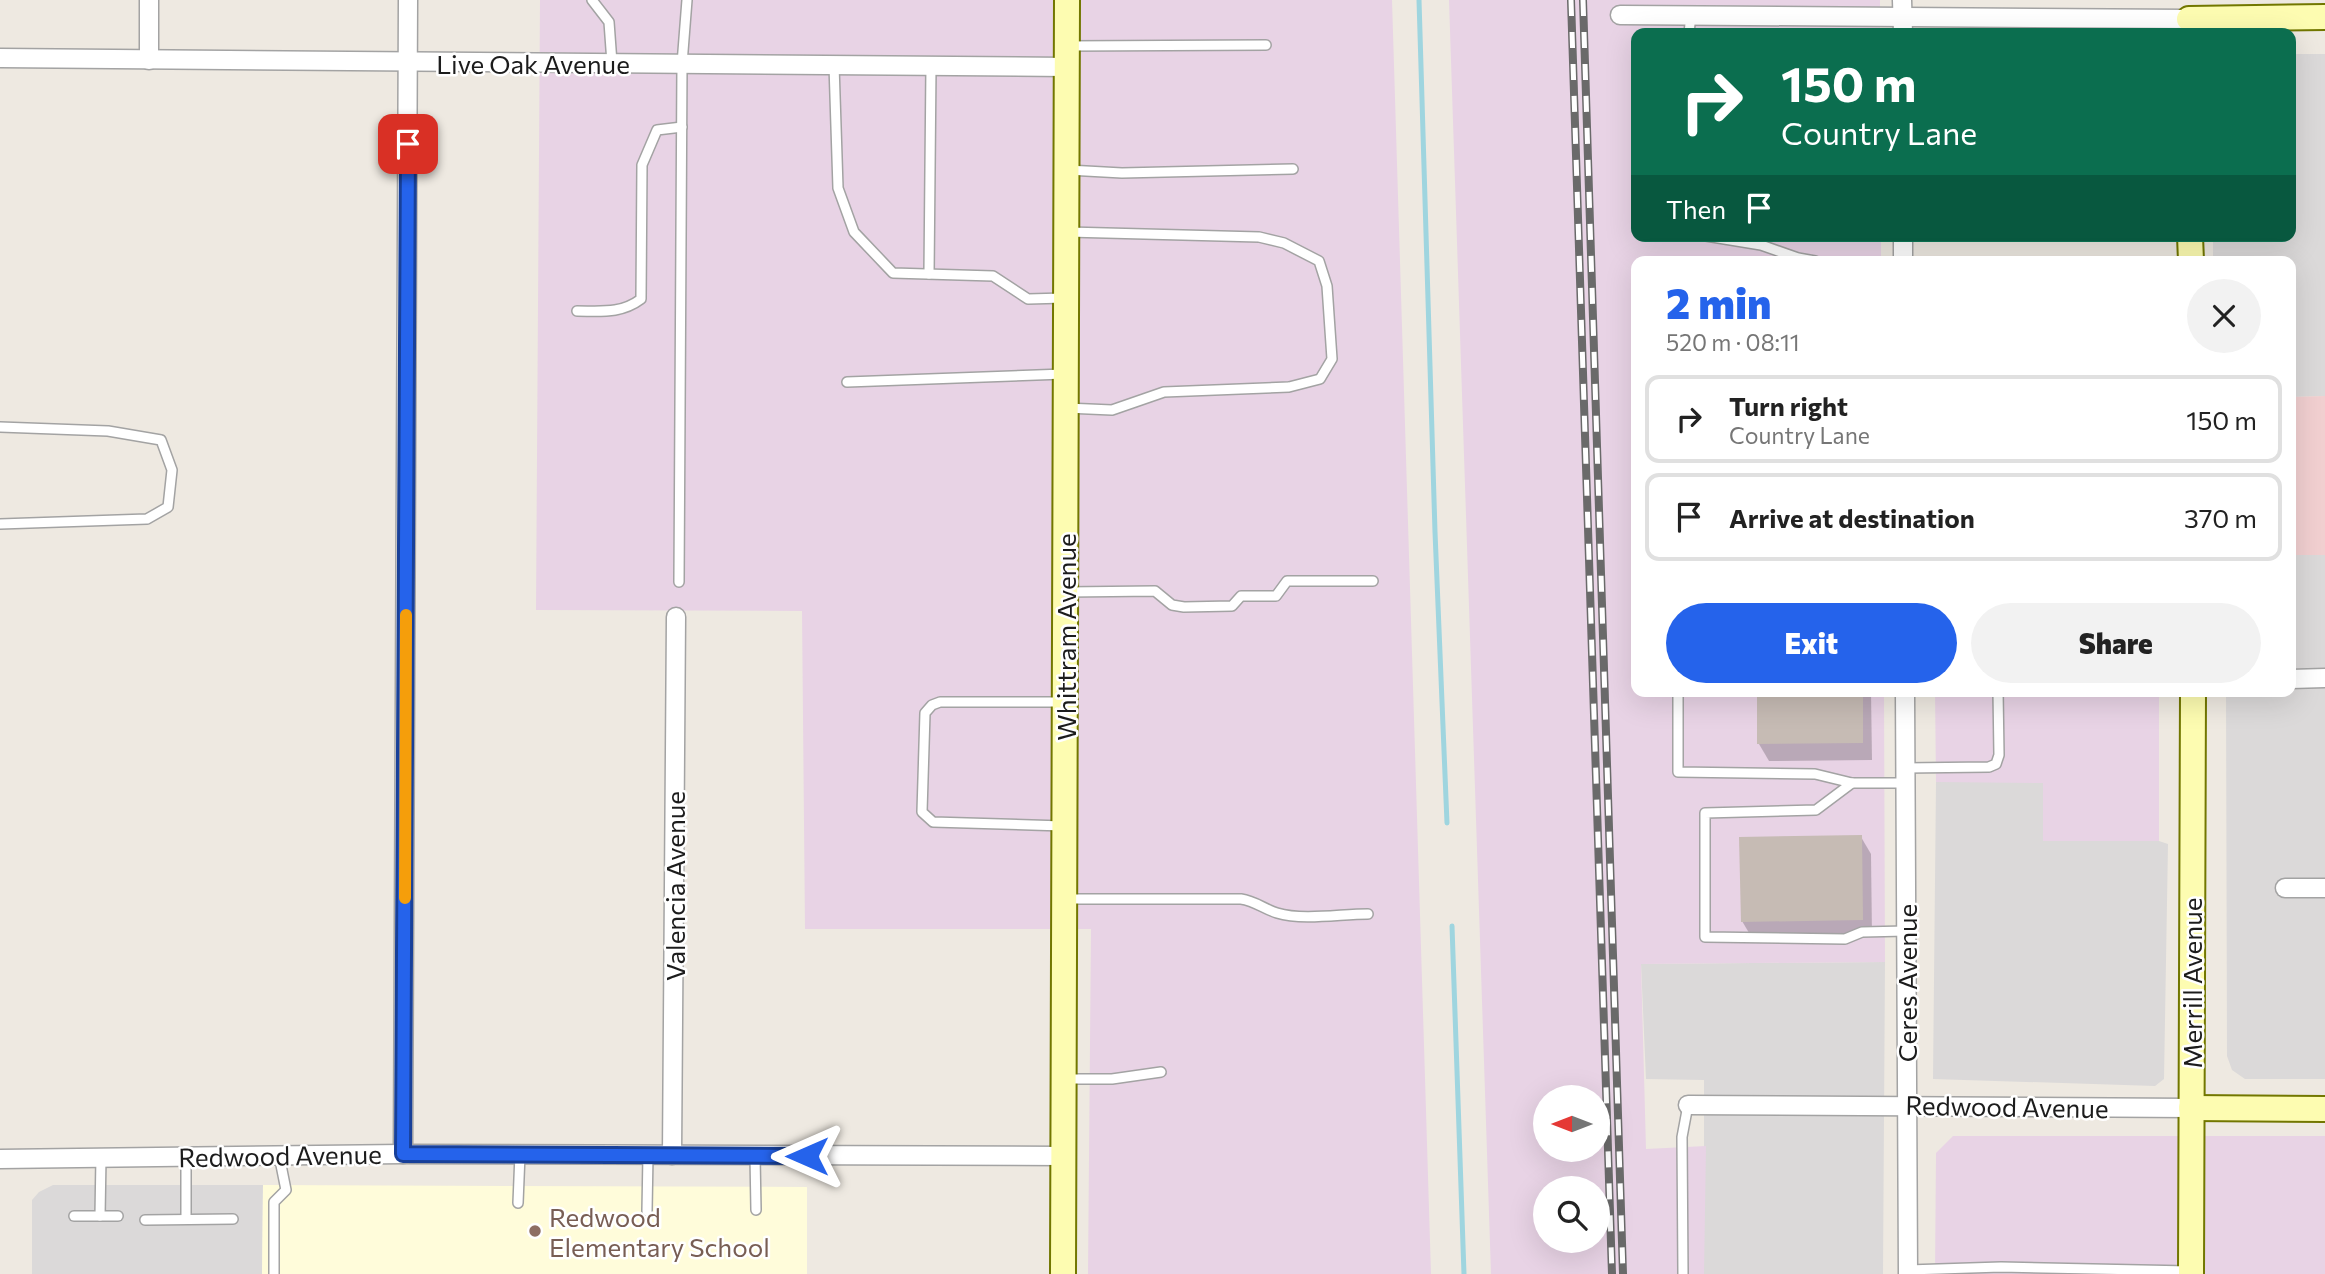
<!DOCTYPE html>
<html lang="en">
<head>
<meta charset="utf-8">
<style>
	:root { --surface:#fff; --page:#f2f2f2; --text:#222; --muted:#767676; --line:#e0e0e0; --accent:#2563eb }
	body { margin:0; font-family:Commissioner,sans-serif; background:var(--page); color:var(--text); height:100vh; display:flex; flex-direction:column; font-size:26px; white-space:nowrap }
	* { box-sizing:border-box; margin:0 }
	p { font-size:23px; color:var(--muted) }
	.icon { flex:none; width:38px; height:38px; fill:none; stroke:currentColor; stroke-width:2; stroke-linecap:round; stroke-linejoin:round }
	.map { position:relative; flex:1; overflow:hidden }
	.details { position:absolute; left:1631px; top:256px; width:665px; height:441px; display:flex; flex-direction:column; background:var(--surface); border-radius:14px; box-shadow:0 7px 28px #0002 }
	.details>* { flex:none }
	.guide { position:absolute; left:1631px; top:28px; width:665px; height:214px; border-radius:14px; box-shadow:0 7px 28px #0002; background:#0b6e4f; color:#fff; overflow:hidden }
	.needle { width:46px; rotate:270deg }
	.buttons { position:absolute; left:1533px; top:1085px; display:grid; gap:14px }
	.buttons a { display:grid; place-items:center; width:77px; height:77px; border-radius:50%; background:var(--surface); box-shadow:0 7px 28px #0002; font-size:35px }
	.pin { position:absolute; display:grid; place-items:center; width:60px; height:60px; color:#fff; margin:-30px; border-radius:14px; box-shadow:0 4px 10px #0006 }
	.me { position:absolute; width:77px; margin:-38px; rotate:270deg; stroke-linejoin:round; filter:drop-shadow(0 0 5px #0008) }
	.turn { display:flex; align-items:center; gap:24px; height:147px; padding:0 35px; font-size:32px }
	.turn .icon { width:91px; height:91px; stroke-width:2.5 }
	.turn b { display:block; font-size:49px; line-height:60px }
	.then { display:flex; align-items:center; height:66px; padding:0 35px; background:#0003; gap:14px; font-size:26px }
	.round { display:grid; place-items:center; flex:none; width:74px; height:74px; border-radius:37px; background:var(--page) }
	.summary { display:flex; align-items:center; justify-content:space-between; height:119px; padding:0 35px }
	h1 { font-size:42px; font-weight:800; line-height:52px; color:var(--accent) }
	.action { display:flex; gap:14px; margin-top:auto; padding:14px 35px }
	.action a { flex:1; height:80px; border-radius:42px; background:var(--accent); color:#fff; font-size:28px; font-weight:800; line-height:80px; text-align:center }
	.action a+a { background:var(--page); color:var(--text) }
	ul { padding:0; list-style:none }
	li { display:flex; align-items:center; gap:21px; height:88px; margin:0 14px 10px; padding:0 21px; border:4px solid var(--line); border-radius:14px }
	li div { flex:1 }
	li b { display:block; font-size:26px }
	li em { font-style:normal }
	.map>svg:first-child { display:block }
</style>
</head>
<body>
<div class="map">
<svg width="2325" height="1274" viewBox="0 0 2325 1274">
	<rect width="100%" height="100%" fill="#eee9e1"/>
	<g fill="#dbd9d9">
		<polygon points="2291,54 2325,54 2325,396 2291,397 2291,261 2213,261 2213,236 2291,236"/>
		<polygon points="2291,555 2325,555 2325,1079 2245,1079 2232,1070 2227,1056 2226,691 2291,691"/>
		<polygon points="1936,782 2044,782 2044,841 2159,841 2168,844 2164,1079 2155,1086 1933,1079"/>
		<polygon points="1885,962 1883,1274 1704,1274 1704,1080 1646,1079 1641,964"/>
		<polygon points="53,1185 263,1185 262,1274 32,1274 32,1200 39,1192"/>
	</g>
	<polygon fill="#f1cfd0" points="2325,396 2325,555 2291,555 2291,397"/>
	<g fill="#e8d3e5" fill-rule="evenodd">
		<polygon points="540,0 1392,0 1431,1274 1088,1274 1091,929 805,929 802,611 536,610"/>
		<path d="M1449 0H1880V33H1636V236H1881V261H1636V691H1884L1885 962 1641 964 1646 1149 1706 1146 1704 1274H1491ZM1545 1097H1598V1150H1545ZM1545 1188H1598V1241H1545Z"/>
		<polygon points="1935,691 2159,691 2159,841 2043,841 2043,783 1936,782"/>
		<polygon points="1953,1136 2325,1136 2325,1274 1935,1274 1936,1153"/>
	</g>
	<polygon fill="#fffcda" points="263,1185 807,1187 807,1274 262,1274"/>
	<g fill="#0003">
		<polygon points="1759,691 1871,691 1872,760 1769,761 1759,744"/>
		<polygon points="1861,837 1871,854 1872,936 1752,938 1742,921"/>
	</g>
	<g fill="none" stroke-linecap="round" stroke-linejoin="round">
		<g stroke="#9fd5df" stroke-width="5">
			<polyline points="1419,0 1435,532 1447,823"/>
			<polyline points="1452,926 1464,1274"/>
		</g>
	</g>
	<g fill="#c6bbb4">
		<polygon points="1757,691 1863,691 1863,743 1757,744"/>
		<polygon points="1862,835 1863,920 1741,922 1739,837"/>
	</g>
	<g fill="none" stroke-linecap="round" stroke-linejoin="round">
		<g stroke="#a3a3a3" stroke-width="12">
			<g id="lane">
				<polyline points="592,0 609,22 612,63"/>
				<polyline points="1689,33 1691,15"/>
				<polyline points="1068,46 1266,45"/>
				<polyline points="834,65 838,188 854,232 893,273 993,276 1028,299 1064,298"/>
				<polyline points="1068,170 1122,173 1293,169"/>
				<polyline points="1706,236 1761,245 1798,258 1815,261"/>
				<polyline points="929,274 931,66"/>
				<path d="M577 311C601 311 621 314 641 299L642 165 657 130 682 127"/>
				<polyline points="847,382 1064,374"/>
				<polyline points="1066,408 1112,410 1164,392 1289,387 1320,379 1332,359 1327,286 1319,261 1284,243 1259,237 1068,232"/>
				<polyline points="0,427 108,431 161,440 172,470 168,507 147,519 0,524"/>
				<polyline points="679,582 682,64 687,0"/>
				<polyline points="1067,592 1155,591 1172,605 1184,607 1232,606 1241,596 1276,596 1287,581 1373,581"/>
				<polyline points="1678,691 1678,772 1815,774 1852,783 1905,783"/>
				<polyline points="1062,702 940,702 932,705 925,713 922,812 933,822 1063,826"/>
				<polyline points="1905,768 1989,767 1996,764 1999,755 1998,691"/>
				<polyline points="1852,783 1816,810 1705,813 1705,937 1845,939 1862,932 1906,931"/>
				<path d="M1066 899H1241C1255 901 1264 909 1277 913 1304 921 1340 914 1368 914"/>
				<polyline points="1066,1079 1112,1079 1161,1072"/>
				<polyline points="755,1156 756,1210"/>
				<polyline points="518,1203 520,1154"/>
				<polyline points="647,1211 648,1155"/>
				<polyline points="74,1216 118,1216"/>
				<polyline points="100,1216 101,1157"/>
				<polyline points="186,1219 186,1156"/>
				<polyline points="145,1220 233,1219"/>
				<polyline points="1908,1270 2001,1267 2189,1271"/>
				<polyline points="274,1274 274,1202 286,1190 279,1155"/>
				<polyline points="1683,1274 1682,1137 1688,1105"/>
			</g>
		</g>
		<g stroke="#a3a3a3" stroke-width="21">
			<g id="street">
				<polyline points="1902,0 1903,33"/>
				<polyline points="1620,15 2189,19"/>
				<polyline points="0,58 1067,67"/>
				<polyline points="149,60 149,0"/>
				<polyline points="1903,236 1903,261"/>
				<polyline points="2291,679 2325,678"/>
				<polyline points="1905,691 1908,1274"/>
				<polyline points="2285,888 2325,888"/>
				<polyline points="1688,1105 2191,1108"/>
				<polyline points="403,1154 408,0"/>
				<polyline points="672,1155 676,617"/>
				<polyline points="0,1159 403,1154 1064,1156"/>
			</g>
		</g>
		<g stroke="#727700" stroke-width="28">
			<g id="secondary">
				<polyline points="2189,19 2325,17"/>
				<polyline points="2190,236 2191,261"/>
				<polyline points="2191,1108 2325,1109"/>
				<polyline points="1063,1274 1067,0"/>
				<polyline points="2191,1274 2193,691"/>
			</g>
		</g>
		<use href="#lane" stroke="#fff" stroke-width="9"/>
		<use href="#street" stroke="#fff" stroke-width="18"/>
		<use href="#secondary" stroke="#fdfcb1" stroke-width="24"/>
		<g stroke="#6a6a6a" stroke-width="8">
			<g id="rail">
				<polyline points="1571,0 1612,1274"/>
				<polyline points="1583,0 1623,1274"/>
			</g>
		</g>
		<use href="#rail" stroke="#fff" stroke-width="5" stroke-dasharray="16" stroke-linecap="butt"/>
	</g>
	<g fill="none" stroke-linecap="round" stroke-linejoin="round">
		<g stroke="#184099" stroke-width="18">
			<polyline id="route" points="408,144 403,1154 807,1156"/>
		</g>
		<use href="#route" stroke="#2563eb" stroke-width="12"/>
		<polyline stroke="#f59e0b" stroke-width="12" points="405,898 406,615"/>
	</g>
	<circle fill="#8d6e63" stroke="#fff" stroke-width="2.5" cx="535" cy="1231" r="7"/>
	<g text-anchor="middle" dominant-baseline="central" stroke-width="5" stroke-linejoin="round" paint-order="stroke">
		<g font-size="26" fill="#1c1c1c" stroke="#fff">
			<text x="533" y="63">Live Oak Avenue</text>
			<text transform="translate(1065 637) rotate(-90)">Whittram Avenue</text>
			<text transform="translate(674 886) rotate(-90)">Valencia Avenue</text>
			<text transform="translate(1906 983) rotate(-90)">Ceres Avenue</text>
			<text transform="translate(2191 983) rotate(-90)">Merrill Avenue</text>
			<text transform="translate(2007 1106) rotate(1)">Redwood Avenue</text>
			<text transform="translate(280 1155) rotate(-1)">Redwood Avenue</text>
		</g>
		<g font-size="26" fill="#785e54" stroke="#fff" text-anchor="start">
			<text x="549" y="1216">Redwood<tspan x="549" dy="30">Elementary School</tspan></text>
		</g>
	</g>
</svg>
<div class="buttons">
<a><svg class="needle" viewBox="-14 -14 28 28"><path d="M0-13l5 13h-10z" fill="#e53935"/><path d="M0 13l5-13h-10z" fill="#767676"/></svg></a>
<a><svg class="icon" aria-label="search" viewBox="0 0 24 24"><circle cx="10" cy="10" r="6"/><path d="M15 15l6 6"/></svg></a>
</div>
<div class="pin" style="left:408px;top:144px;background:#d93025"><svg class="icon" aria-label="arrive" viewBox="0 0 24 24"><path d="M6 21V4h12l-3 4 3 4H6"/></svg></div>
<svg class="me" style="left:807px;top:1156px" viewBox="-20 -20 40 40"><path d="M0-17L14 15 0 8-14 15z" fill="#2563eb" stroke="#fff" stroke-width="4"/></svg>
<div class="guide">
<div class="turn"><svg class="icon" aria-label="right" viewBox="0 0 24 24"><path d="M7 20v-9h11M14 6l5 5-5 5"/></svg><div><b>150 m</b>Country Lane</div></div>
<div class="then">Then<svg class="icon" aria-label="arrive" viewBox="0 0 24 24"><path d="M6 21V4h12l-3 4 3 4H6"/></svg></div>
</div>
<section class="details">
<div class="summary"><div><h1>2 min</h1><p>520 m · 08:11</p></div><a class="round"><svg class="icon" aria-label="close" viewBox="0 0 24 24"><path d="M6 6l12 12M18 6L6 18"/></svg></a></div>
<ul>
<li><svg class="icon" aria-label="right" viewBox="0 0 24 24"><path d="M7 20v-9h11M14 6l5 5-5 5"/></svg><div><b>Turn right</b><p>Country Lane</p></div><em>150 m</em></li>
<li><svg class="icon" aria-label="arrive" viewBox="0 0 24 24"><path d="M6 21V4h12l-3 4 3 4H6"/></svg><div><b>Arrive at destination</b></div><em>370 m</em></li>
</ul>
<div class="action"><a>Exit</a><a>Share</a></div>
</section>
</div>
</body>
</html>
